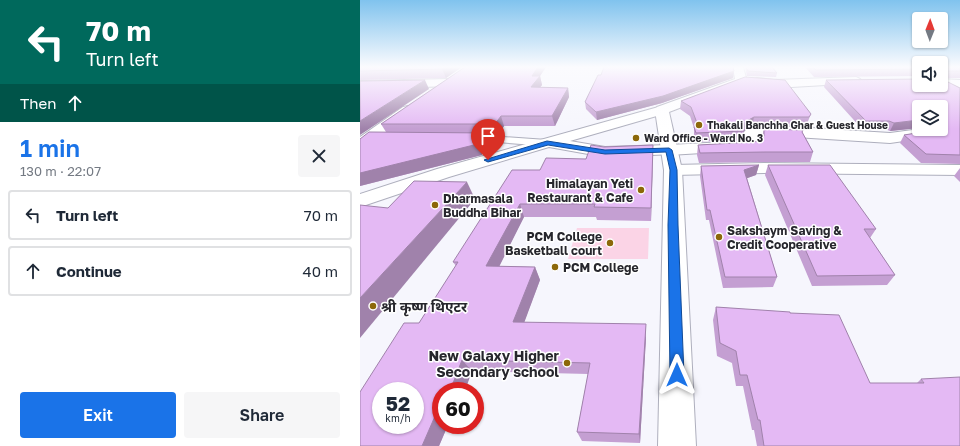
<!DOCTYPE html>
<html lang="en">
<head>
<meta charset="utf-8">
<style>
	:root { --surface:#fff; --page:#f6f6f7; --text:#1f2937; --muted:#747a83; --line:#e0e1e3; --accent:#1a73e8 }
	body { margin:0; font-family:"Golos Text","Noto Sans Devanagari",sans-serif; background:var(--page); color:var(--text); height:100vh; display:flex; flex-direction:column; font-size:15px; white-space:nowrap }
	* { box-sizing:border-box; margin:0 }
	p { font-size:13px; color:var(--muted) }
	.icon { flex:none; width:22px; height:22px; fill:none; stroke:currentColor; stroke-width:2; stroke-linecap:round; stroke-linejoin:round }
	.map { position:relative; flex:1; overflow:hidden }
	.drawer { display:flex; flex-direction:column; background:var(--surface); width:360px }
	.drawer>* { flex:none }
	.banner { background:#00695c; color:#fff; overflow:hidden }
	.needle { width:26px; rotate:1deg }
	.controls { position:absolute; left:552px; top:12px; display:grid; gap:8px }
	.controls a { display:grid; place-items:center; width:36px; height:36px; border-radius:4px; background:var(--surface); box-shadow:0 1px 3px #0004; font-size:20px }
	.speed { position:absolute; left:12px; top:382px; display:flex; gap:8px; font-size:20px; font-weight:700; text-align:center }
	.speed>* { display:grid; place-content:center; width:52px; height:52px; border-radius:50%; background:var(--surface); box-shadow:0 1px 3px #0004; line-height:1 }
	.speed small { font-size:10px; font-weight:400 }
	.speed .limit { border:6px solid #d22; background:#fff; color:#111 }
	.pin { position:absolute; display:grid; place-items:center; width:34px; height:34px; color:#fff; margin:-41px -17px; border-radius:50% 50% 50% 0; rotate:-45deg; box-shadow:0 0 4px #0007 }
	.pin .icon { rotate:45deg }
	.me { position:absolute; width:44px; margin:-22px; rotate:0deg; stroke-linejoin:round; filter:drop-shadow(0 0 3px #0008) }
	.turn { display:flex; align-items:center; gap:14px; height:84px; padding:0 20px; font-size:18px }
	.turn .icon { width:52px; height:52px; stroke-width:2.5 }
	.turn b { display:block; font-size:28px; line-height:34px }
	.then { display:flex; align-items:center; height:38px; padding:0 20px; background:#0003; gap:8px; font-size:15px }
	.round { display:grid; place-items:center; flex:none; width:42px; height:42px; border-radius:4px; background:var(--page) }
	.headline { display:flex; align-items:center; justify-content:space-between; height:68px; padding:0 20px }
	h1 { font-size:24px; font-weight:600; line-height:30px; color:var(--accent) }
	.cta { display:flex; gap:8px; margin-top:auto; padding:8px 20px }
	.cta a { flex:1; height:46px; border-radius:4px; background:var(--accent); color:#fff; font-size:16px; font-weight:600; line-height:46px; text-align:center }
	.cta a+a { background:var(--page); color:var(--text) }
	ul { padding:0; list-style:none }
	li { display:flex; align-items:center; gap:12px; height:50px; margin:0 8px 6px; padding:0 12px; border:2px solid var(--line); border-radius:4px }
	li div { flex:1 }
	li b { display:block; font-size:15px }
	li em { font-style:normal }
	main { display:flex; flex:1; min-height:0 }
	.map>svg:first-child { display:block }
</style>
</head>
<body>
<main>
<section class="drawer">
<div class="banner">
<div class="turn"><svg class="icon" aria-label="left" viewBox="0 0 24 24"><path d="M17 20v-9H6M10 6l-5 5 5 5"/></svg><div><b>70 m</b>Turn left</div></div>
<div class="then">Then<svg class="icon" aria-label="ahead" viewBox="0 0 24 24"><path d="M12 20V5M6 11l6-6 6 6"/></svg></div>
</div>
<div class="headline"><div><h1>1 min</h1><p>130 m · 22:07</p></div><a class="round"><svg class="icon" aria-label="close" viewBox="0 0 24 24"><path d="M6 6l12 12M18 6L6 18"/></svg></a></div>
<ul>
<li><svg class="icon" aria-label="left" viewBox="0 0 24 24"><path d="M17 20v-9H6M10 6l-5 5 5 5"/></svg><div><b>Turn left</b></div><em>70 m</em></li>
<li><svg class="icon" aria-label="ahead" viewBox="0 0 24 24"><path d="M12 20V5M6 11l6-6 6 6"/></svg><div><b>Continue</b></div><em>40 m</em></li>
</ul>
<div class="cta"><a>Exit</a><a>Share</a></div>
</section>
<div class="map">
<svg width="600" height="446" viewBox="0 0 600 446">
	<rect width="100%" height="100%" fill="#f6f6fd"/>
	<polygon fill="#fbd4e6" points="217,228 289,228 288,259 208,259"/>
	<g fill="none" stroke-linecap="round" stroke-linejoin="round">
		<g stroke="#aeafbd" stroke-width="2">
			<polygon id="service" points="113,135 187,140 192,143 187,146 110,140 108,138"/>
		</g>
		<g stroke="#aeafbd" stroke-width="2">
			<g id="minor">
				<polygon points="549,67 559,67 559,75 555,74"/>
				<polygon points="88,79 92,80 94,83 92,86 0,89 0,81"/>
				<polygon points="48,106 53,107 55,110 53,113 6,148 0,150 0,137 43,107"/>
				<polygon points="392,127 435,127 530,133 560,129 578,129 580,132 577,135 572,137 530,143 435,137 400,137 400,145 398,148 392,150 309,155 303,154 301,150 303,146 309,145 384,141 384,132 387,129"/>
				<polygon points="404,163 600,165 600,175 404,173 313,175 307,174 304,170 307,166 313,165"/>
			</g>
		</g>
		<g stroke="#aeafbd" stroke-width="2">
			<g id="secondary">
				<polygon points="496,77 500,79 502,81 500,83 414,88 393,85 391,82 393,79 397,78 414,80"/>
				<polygon points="581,79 600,80 600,88 577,86 581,85"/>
				<polygon points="302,106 307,107 309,110 307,113 210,141 245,147 309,145 315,146 317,150 315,154 245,157 189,147 89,177 0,207 0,194 77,169"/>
			</g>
		</g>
		<g stroke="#aeafbd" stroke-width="2">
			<polygon id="primary" points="373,67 383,67 387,81 385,83 309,112 322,170 336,446 298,446 304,170 295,110 297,107 375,79"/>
		</g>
		<use href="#service" fill="#fff" fill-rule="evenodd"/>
		<use href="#minor" fill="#fff" fill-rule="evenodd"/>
		<use href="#secondary" fill="#fff" fill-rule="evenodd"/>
		<use href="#primary" fill="#fff" fill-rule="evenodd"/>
	</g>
	<g fill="#c49fd2">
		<polygon points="0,67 102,67 86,78 0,80"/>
		<polygon points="105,67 186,67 180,76 182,85 180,87 208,88 209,97 195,126 144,126 139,134 130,134 133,143 132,145 122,148 122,155 0,186 0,139 26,132 21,124"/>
		<polygon points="385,67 412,67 417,73 416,77 387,76"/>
		<polygon points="445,67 556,67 558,69 555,76 454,77"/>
		<polygon points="581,67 600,67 600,78 583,78 582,80 600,88 600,164 561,163 540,143 544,135 581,129 581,107 559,107 559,128 530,131 525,129 502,129 464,87 466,80 559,85"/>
		<polygon points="374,71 373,78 302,103 237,120 226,109 225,102"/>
		<polygon points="321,101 451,114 446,126 392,126 384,130 382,140 335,142 334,136 334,128 330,116 320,109"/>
		<polygon points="404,129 442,132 453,152 450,162 404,162 339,163 337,155 338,145 394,142 401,140 402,139"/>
		<polygon points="293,145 291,221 237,220 236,217 164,217 139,266 175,267 180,280 164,322 286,337 280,443 222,441 217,432 228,374 112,371 81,391 81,425 88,425 79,446 0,446 59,323 96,266 93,262 180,170 226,159 244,147"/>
		<polygon points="399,165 396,175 387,178 417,277 413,287 363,288 349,220 346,220 340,176 341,166"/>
		<polygon points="408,165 516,229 510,238 535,275 527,285 452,286 405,175"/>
		<polygon points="600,168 600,182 594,176"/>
		<polygon points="356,307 430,313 510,383 557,383 561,379 600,446 397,446 394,430 392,430 383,386 376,386 372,363 357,356 353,320"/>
	</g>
	<g fill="#a082ab">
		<polygon points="86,67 102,67 86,78 82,69"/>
		<polygon points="178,67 186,67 180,76 182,85 173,96 171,87 172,76"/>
		<polygon points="374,71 373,78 302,103 237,120 236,112"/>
		<polygon points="65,80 69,89 0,135 0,121"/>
		<polygon points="208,88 209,97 195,126 192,116"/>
		<polygon points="141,116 144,126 139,134 135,124"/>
		<polygon points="394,117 392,126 383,131 385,122"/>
		<polygon points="559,120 559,128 530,131 534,123"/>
		<polygon points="129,133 133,143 132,145 122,148 122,155 0,186 0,173 117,137"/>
		<polygon points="293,145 293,156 291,221 291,208"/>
		<polygon points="399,165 396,175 382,180 384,170"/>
		<polygon points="107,182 115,199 0,338 0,298"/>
		<polygon points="160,204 164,217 133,279 126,266"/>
		<polygon points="175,267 180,280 160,334 153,322"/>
		<polygon points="286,324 286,337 280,443 279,434"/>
		<polygon points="102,360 112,371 105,391 90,391"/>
		<polygon points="79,407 81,409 81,425 88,425 79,446 62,446"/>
	</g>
	<g fill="#e4b9f4" stroke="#a082ab" fill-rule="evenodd">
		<polygon points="0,67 86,67 82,69 0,71"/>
		<polygon points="105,67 178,67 172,76 180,76 171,87 208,88 192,116 141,116 135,124 21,124"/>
		<polygon points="244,67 373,67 374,71 303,96 236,112 225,102 238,75 241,75"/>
		<polygon points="386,67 412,67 417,73 388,71"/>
		<polygon points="453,67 556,67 558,69 456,70"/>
		<polygon points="581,67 600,67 600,71 585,71 583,77 581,77"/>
		<polygon points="385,77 425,80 451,114 449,117 394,117 385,122 384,131 336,133 334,127 337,123 331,107 321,101"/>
		<polygon points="559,79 559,85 581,85 581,79 586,81 600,88 600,155 566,154 544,135 581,129 581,128 586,125 584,120 581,120 581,107 559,107 559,120 534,123 529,121 506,121 466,80"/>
		<polygon points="65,80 0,121 0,81"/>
		<polygon points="404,129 443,130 442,132 453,152 406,152 340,153 338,145 394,142 401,140 404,136"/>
		<polygon points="9,132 129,133 128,135 117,137 118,144 0,173 0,139"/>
		<path d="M231 145 244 147 293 145 291 208 234 207 235 204H160L126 266 175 267 153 322 286 324 279 434 217 432 230 363 102 360 90 391H81V407H79L62 446H0V392L44 323H59L98 262H93L152 170H180L186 158 226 159ZM21 391H55V425H21Z"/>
		<polygon points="399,165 384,170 417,277 365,277 350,210 347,210 341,166"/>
		<polygon points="408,165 470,165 516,229 504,229 535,275 457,276"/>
		<polygon points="54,181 107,182 0,298 0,205 28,208"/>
		<polygon points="356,307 430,312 430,313 479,315 510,383 564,383 561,379 600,377 600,446 404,446 400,420 398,420 387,375 380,375 376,351 360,343"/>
	</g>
	<linearGradient id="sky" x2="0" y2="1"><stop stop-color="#80c3ee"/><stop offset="0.52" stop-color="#fbfbfe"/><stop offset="1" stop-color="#fbfbfe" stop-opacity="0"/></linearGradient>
	<rect width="600" height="129" fill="url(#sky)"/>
	<polygon fill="#1a73e8" stroke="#114b97" points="187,141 245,150 309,148 312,150 317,170 318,225 324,375 322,380 317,382 312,380 310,375 308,225 310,170 306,152 245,154 188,145 128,162 124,160"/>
	<g fill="#8c6809" stroke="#fff" stroke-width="1.5">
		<circle cx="339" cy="125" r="4"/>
		<circle cx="276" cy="138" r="4"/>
		<circle cx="281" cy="190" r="4"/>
		<circle cx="75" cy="205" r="4"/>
		<circle cx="359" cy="237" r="4"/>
		<circle cx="250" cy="243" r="4"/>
		<circle cx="195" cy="267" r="4"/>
		<circle cx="13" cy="306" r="4"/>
		<circle cx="207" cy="363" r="4"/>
	</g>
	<g text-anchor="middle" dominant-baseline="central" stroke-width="3" stroke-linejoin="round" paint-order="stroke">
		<g font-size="10" font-weight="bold" fill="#27272d" stroke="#fff" text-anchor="start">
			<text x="347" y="125">Thakali Banchha Ghar &amp; Guest House</text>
			<text x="284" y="138">Ward Office - Ward No. 3</text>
		</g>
		<g font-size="12" font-weight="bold" fill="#27272d" stroke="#fff" text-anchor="start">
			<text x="273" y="183" text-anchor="end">Himalayan Yeti<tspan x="273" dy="14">Restaurant &amp; Cafe</tspan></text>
			<text x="83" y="198">Dharmasala<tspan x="83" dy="14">Buddha Bihar</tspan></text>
			<text x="367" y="230">Sakshaym Saving &amp;<tspan x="367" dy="14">Credit Cooperative</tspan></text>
			<text x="242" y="236" text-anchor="end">PCM College<tspan x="242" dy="14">Basketball court</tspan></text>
			<text x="203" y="267">PCM College</text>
		</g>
		<g font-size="14" font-weight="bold" fill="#27272d" stroke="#fff" text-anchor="start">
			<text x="21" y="306">श्री कृष्ण थिएटर</text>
			<text x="199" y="355" text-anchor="end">New Galaxy Higher<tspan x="199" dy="16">Secondary school</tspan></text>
		</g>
	</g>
</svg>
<div class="controls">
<a><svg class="needle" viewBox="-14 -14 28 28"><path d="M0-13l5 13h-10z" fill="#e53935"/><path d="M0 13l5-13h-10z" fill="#747a83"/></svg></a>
<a><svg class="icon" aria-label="sound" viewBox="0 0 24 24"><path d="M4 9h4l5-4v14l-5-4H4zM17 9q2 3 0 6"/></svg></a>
<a><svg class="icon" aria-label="layers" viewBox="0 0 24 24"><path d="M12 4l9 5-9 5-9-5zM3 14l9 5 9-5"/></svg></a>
</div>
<div class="speed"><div>52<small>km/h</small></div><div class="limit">60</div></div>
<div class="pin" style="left:128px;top:160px;background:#d93025"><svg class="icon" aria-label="arrive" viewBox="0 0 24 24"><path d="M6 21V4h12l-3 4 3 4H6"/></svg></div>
<svg class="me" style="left:317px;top:375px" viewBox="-20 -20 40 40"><path d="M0-17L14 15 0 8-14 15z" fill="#1a73e8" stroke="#fff" stroke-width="4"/></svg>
</div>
</main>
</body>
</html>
